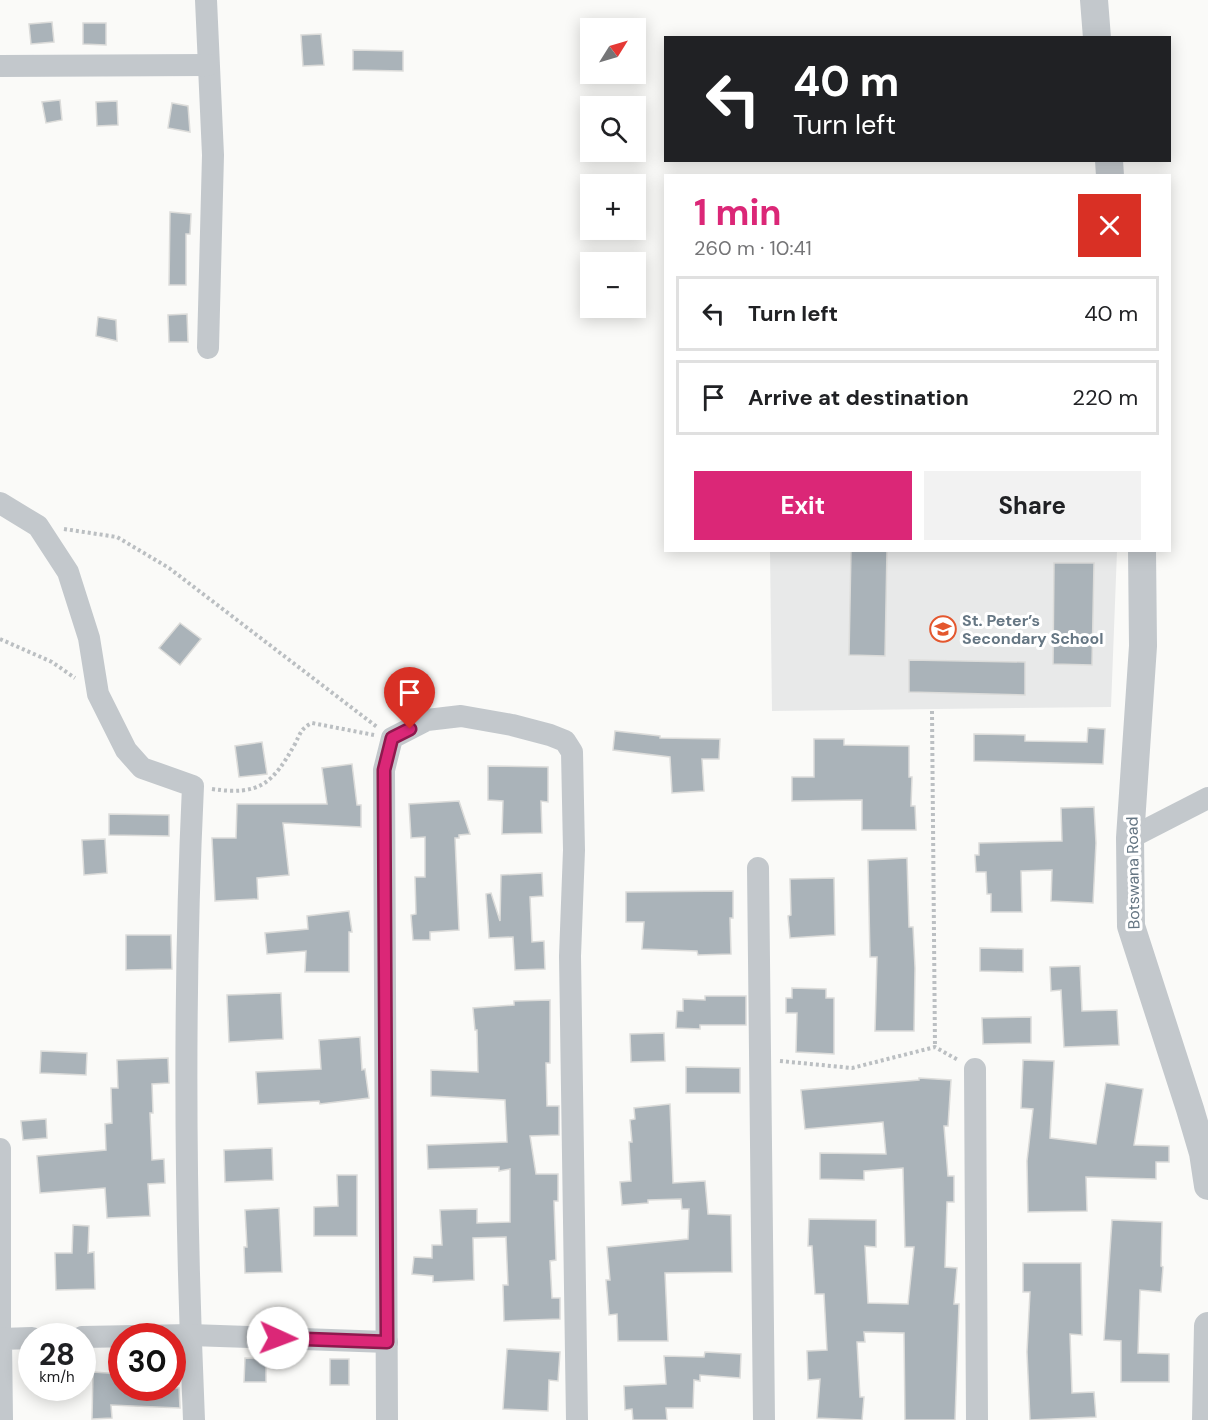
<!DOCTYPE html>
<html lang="en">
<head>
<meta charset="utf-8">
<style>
	:root { --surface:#fff; --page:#f2f2f2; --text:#202124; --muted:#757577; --line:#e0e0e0; --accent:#db2777 }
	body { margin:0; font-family:"DM Sans",sans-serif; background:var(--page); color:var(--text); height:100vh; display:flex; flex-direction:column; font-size:22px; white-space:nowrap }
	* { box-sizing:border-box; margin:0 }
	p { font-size:20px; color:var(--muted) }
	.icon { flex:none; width:33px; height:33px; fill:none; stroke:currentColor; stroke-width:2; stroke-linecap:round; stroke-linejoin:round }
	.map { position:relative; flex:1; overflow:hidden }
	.details { position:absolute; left:664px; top:174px; width:507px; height:378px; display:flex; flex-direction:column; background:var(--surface); border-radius:0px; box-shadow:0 3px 15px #0003 }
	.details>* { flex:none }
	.banner { position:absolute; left:664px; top:36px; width:507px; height:126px; border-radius:0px; box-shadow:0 3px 15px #0003; background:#202124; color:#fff; overflow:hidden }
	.needle { width:39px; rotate:53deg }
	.fabs { position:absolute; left:580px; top:18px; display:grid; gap:12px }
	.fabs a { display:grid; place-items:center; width:66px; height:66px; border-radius:0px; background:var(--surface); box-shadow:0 3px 15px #0003; font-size:30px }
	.speed { position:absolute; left:18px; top:1323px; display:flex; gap:12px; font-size:30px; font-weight:700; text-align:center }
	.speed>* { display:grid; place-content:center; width:78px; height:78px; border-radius:50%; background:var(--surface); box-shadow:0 3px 15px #0003; line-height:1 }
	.speed small { font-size:15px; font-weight:400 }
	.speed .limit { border:9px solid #d22; background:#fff; color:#111 }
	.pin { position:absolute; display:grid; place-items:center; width:51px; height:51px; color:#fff; margin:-62px -26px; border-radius:50% 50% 50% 0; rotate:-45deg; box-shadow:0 0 6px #0007 }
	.pin .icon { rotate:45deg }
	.me { position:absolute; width:66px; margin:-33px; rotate:92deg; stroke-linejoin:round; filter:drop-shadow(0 0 4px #0008) }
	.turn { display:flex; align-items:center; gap:21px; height:126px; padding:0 30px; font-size:27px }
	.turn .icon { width:78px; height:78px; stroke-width:2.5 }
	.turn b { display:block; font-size:42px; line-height:51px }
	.round { display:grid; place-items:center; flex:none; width:63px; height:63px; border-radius:0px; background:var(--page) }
	.head { display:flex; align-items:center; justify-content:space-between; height:102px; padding:0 30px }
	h1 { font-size:36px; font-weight:700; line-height:45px; color:var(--accent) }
	.cta { display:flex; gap:12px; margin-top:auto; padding:12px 30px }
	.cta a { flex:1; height:69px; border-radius:0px; background:var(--accent); color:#fff; font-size:24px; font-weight:700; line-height:69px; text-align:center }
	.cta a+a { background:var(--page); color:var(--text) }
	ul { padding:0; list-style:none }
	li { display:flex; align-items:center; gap:18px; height:75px; margin:0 12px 9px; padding:0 18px; border:3px solid var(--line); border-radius:0px }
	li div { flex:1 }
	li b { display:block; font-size:22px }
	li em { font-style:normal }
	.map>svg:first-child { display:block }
</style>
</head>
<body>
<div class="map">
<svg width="1208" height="1420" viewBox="0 0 1208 1420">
	<rect width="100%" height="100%" fill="#fafaf8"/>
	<polygon fill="#e8e9e9" points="770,551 1117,551 1111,707 772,711"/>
	<g fill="#aab3b9" stroke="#dcdcda" stroke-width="1.5">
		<polygon points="52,22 54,42 31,44 29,24"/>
		<polygon points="83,23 106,23 106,45 83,44"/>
		<polygon points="321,34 324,65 303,66 301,35"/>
		<polygon points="353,50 403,51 403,71 353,70"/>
		<polygon points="60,100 62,120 46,123 42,102"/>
		<polygon points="117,101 118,125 97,126 96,102"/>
		<polygon points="172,103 188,106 190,132 168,128"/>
		<polygon points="170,212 191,214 190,234 186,234 186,285 169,285"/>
		<polygon points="187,314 188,342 169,342 168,315"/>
		<polygon points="98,317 116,320 117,341 96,336"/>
		<polygon points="851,550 887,550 885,656 849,655"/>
		<polygon points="1054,563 1094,563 1092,665 1053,664"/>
		<polygon points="180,623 201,639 180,665 159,648"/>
		<polygon points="909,660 1025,662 1025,695 909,692"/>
		<polygon points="1088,728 1105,729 1103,764 974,761 974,734 1025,735 1025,741 1087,742"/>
		<polygon points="615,731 660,736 660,738 720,739 719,759 702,759 704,791 672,793 670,757 613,750"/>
		<polygon points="814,739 844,739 844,745 909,746 909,777 912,777 911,806 915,806 916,830 862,830 862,800 792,801 792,777 814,777"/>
		<polygon points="262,742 267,774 239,777 235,746"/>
		<polygon points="352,764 357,805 361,805 361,827 283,823 289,875 257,878 258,899 215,901 212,838 236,838 237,804 327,804 322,768"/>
		<polygon points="488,766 548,767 548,802 541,801 542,833 502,834 503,801 488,800"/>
		<polygon points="459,801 470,834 459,835 459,838 455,838 459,930 430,932 430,940 413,940 411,915 416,914 415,877 425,877 425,837 411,838 409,804"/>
		<polygon points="1094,807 1096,843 1093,903 1051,901 1052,870 1021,871 1022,912 991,912 991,894 987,894 986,872 976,872 975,855 979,855 979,843 1062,841 1061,808"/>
		<polygon points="109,814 169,815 169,836 109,835"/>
		<polygon points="105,839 107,873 84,875 82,840"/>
		<polygon points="907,858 909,927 913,927 915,968 914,1031 875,1031 877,957 870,957 868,860"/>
		<polygon points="542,873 543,896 530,897 532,942 544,941 545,969 515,970 513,937 489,938 486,894 491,893 500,921 501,875"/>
		<polygon points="834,878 835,935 790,938 788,916 791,915 790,879"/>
		<polygon points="733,891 733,918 730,918 731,954 698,955 697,951 642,949 644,922 626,922 626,892"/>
		<polygon points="349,911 352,932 349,932 349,972 305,972 306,951 267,954 265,933 308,929 307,916"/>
		<polygon points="126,935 171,935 172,969 126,970"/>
		<polygon points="980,948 1023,949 1023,972 980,971"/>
		<polygon points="1080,966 1082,1011 1117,1010 1119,1045 1064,1047 1061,990 1051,991 1050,967"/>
		<polygon points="792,988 826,989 826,998 834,998 834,1054 796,1052 797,1013 786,1013 786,998 792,998"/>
		<polygon points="281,993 283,1039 229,1042 227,995"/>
		<polygon points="705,996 746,996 746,1025 700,1025 700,1029 676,1028 677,1011 683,1011 683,999 705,1000"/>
		<polygon points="550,1000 550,1063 546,1063 547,1106 559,1106 559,1135 530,1136 536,1174 558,1174 558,1201 554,1201 556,1260 550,1261 552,1298 560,1298 560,1319 504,1321 503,1285 508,1285 506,1237 473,1238 474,1280 433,1282 433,1276 412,1274 414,1257 432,1258 432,1245 442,1245 440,1210 477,1209 477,1223 510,1222 510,1169 499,1171 499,1167 428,1169 427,1145 507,1142 505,1100 431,1096 431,1070 478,1072 477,1030 475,1030 473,1008 514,1005 514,1001"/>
		<polygon points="1031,1017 1031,1043 983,1044 982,1018"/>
		<polygon points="664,1033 665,1061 631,1062 630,1034"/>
		<polygon points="360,1037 362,1070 365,1069 369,1098 320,1104 319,1101 258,1104 256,1072 321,1069 319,1040"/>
		<polygon points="41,1051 87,1053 86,1075 40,1073"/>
		<polygon points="168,1058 169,1083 152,1084 153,1113 150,1113 152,1160 164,1159 165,1183 148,1184 150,1216 107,1218 105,1188 40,1193 37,1156 106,1150 105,1124 112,1123 111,1088 118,1088 117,1060"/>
		<polygon points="1023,1060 1054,1061 1050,1138 1096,1144 1106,1083 1143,1089 1134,1145 1169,1146 1169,1162 1156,1162 1156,1179 1086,1177 1087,1211 1028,1212 1027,1161 1033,1109 1021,1108"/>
		<polygon points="686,1067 740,1068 740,1093 686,1093"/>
		<polygon points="919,1078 951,1080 948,1126 944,1126 948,1176 954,1176 954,1202 947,1202 945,1267 957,1268 954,1304 959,1304 955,1420 905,1420 904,1333 864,1332 865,1342 857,1342 860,1397 864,1397 862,1420 817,1418 820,1379 808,1380 807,1351 827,1350 824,1294 815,1294 812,1246 808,1246 809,1219 876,1220 876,1247 865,1246 868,1303 908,1304 914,1247 905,1247 903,1168 864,1171 864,1180 820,1179 820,1153 886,1154 883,1122 805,1129 801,1090 919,1080"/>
		<polygon points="670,1104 673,1183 705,1181 708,1214 731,1215 732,1272 665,1273 668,1341 618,1341 617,1314 609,1315 606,1280 610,1280 607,1247 688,1239 689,1209 682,1209 681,1199 648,1200 648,1203 622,1205 620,1182 631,1181 629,1142 632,1142 630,1120 635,1119 634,1108"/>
		<polygon points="46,1119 47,1138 23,1140 21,1121"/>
		<polygon points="272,1148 273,1180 225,1182 224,1150"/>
		<polygon points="337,1175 357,1175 357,1236 314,1236 314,1207 338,1206"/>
		<polygon points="279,1208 282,1272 245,1273 244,1247 247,1247 245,1210"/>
		<polygon points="1112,1220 1162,1222 1161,1266 1163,1267 1161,1292 1140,1290 1138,1353 1169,1354 1169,1382 1121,1382 1121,1341 1104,1340"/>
		<polygon points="73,1225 89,1226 88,1253 94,1252 95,1289 56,1290 55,1253 72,1253"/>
		<polygon points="1023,1263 1081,1263 1082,1335 1070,1334 1072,1393 1094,1392 1096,1417 1030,1420 1027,1352 1030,1292 1023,1292"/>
		<polygon points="507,1349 560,1352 558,1381 549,1380 548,1411 503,1409"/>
		<polygon points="705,1352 741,1354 740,1378 700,1375 700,1381 694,1380 693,1408 666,1408 667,1420 633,1420 632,1409 625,1410 624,1386 666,1384 664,1356 704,1357"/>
		<polygon points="245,1358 266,1359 266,1382 244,1382"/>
		<rect x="330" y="1359" width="19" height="26"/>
		<polygon points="93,1372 122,1374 122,1388 179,1388 180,1408 111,1405 112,1418 92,1419"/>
	</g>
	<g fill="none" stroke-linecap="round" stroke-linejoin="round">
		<g stroke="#bbbfc2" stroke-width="4" stroke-dasharray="3 3" stroke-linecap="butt">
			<polyline points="64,529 117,537 169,568 377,727"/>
			<polyline points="0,639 52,662 75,678"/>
			<polyline points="932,711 935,1047"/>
			<path d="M212 789C260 796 273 783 295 744 300 734 301 728 312 723L374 735"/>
			<polyline points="780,1061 852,1068 935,1047 958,1060"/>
		</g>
		<g stroke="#c3c8cc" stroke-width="22">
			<polyline points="206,0 213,155 208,348"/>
			<polyline points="0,66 208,65"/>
			<path d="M0 503 38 526 68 572 89 638 98 694 126 750 142 768 193 786C183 997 185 1209 194 1420"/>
			<polyline points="1130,838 1208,798"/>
			<polyline points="758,868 764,1420"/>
			<polyline points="975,1069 977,1420"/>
			<polyline points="0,1149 0,1339"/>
			<polyline points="82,1337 191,1335 387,1342"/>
			<polyline points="2,1420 1,1339 32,1338"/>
			<polyline points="387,1420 384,770 392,738 427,720 461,716 512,725 550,735 565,741 572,752 574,850 570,956 577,1420"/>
		</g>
		<g stroke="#c3c8cc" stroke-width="28">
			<polyline points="1094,0 1097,38"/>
			<polyline points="1109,160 1110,176"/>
			<polyline points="1142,550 1143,646 1130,838 1131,926 1190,1109 1203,1153 1208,1186"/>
			<polyline points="1206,1420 1208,1326"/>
		</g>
	</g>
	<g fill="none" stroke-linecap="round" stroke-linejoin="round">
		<g stroke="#8e194d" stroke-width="15">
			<polyline id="route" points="278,1338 387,1342 384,770 392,738 410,729"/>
		</g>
		<use href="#route" stroke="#db2777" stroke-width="10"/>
	</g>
	<defs>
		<g id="school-ring" transform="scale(1.35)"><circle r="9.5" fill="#fff" stroke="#e4572e" stroke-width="1.5"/><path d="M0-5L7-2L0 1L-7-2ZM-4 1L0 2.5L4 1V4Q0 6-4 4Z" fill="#e4572e"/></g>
	</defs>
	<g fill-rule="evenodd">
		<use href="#school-ring" x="943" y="629"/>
	</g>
	<g text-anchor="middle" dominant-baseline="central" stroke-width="6" stroke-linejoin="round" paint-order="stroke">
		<g font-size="16" font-weight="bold" fill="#657683" stroke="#fff" text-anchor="start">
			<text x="962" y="620">St. Peter’s<tspan x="962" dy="18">Secondary School</tspan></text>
		</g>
		<g font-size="16" fill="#657683" stroke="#fff">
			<text transform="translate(1133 873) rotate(-91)">Botswana Road</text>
		</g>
	</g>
</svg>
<div class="fabs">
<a><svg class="needle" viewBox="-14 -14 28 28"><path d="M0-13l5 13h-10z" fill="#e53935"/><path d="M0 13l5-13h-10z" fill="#757577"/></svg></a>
<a><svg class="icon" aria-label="search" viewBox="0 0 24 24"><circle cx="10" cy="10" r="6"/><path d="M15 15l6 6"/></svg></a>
<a>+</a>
<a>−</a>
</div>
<div class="speed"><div>28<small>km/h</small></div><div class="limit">30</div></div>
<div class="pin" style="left:410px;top:729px;background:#d93025"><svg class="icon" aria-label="arrive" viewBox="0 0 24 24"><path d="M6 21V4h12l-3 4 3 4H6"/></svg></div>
<svg class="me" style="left:278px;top:1338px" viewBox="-20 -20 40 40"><circle r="19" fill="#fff"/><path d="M0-13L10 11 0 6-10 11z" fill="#db2777"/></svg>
<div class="banner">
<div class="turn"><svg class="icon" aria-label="left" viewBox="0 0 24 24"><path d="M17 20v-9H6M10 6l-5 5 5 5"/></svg><div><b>40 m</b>Turn left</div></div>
</div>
<section class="details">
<div class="head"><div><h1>1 min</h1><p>260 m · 10:41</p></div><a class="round" style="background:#d93025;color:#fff"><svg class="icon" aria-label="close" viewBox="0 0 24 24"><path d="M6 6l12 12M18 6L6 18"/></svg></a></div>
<ul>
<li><svg class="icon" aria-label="left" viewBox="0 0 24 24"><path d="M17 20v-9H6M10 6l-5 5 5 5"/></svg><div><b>Turn left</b></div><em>40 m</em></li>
<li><svg class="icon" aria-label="arrive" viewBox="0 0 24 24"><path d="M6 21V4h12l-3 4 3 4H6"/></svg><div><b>Arrive at destination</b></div><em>220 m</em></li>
</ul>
<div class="cta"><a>Exit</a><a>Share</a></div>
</section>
</div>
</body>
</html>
